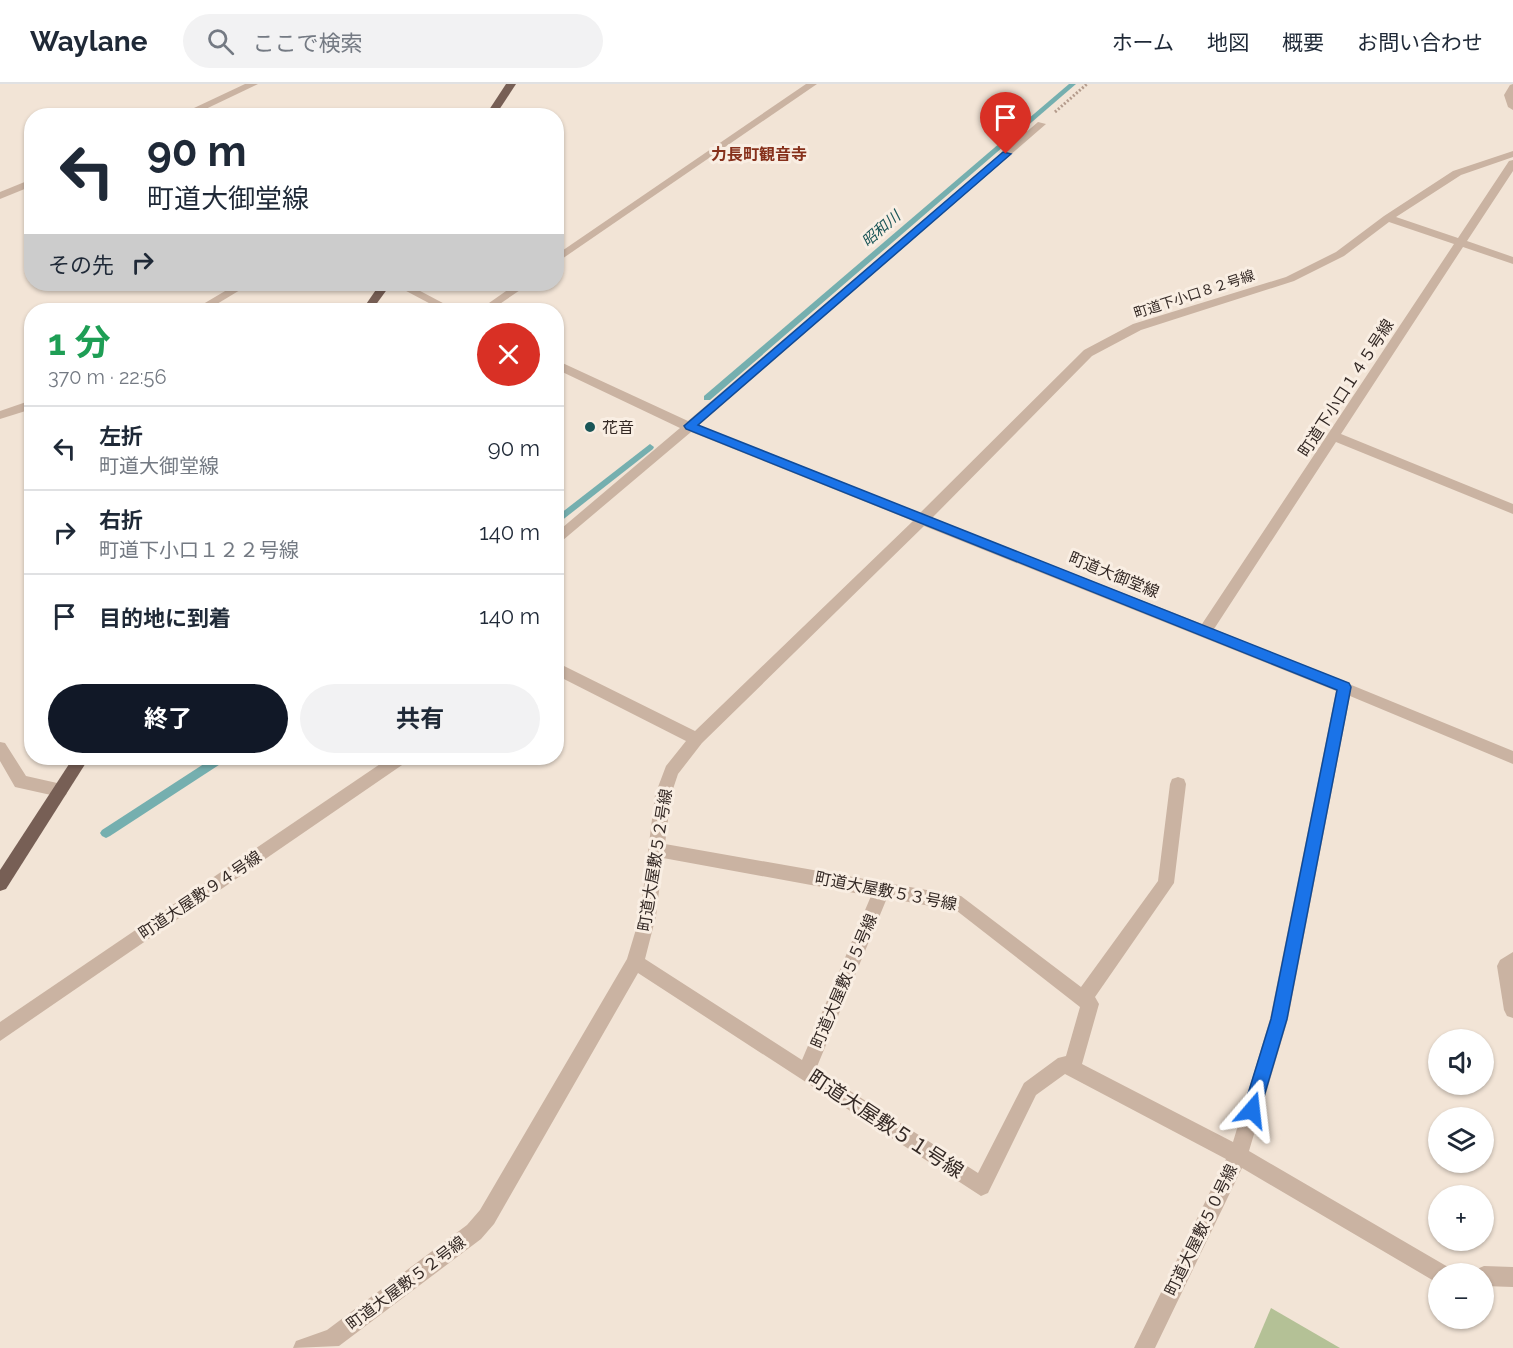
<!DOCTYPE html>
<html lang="ja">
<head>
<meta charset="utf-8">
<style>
	:root { --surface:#fff; --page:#f2f2f3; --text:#1f2937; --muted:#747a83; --line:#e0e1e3; --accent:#111827 }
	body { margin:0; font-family:Raleway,"Noto Sans JP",sans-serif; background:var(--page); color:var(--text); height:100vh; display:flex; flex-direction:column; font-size:22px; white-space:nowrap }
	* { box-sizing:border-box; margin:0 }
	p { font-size:20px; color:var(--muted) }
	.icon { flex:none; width:33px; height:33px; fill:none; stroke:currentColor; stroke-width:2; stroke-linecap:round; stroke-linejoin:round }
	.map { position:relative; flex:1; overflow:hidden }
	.drawer { position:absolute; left:24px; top:219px; width:540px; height:462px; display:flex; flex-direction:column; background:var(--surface); border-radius:24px; box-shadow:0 2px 4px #0004 }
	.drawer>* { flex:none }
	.banner { position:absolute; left:24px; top:24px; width:540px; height:183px; border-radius:24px; box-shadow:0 2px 4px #0004; background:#fff; color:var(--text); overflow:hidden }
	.controls { position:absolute; left:1428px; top:945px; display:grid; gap:12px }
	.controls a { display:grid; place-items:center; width:66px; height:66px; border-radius:50%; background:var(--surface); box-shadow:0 2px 4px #0004; font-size:30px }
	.pin { position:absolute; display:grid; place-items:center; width:51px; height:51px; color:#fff; margin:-62px -26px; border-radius:50% 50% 50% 0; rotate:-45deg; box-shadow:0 0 6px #0007 }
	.pin .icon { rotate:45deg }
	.me { position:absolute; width:66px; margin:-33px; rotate:17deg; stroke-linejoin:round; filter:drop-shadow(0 0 4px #0008) }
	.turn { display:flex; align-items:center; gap:21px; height:126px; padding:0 24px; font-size:27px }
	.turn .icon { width:78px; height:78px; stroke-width:2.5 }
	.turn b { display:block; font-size:42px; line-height:51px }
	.then { display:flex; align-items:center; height:57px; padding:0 24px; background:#0003; gap:12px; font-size:22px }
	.round { display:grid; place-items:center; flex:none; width:63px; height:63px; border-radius:32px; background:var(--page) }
	.overview { display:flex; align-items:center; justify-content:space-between; height:102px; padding:0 24px }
	h1 { font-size:36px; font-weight:700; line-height:45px; color:#1e9e55 }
	.cta { display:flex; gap:12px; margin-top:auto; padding:12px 24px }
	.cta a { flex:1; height:69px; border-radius:36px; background:var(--accent); color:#fff; font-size:24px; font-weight:700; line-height:69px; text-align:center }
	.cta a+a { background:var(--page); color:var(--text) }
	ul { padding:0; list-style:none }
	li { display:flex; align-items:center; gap:18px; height:84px; padding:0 24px; border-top:2px solid var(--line) }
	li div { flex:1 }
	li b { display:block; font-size:22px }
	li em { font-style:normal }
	header { display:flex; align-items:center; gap:36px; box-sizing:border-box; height:84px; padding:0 30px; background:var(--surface); border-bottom:2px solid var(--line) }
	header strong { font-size:28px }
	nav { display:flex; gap:33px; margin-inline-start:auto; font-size:21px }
	.search { width:420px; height:54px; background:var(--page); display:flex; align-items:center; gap:15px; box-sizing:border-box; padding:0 21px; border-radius:33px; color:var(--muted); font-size:22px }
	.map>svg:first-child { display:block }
</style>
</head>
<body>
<header>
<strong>Waylane</strong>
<div class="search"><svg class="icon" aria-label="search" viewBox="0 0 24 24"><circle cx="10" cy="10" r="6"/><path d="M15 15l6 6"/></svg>ここで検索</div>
<nav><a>ホーム</a><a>地図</a><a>概要</a><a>お問い合わせ</a></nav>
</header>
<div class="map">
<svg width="1513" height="1264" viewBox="0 0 1513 1264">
	<rect width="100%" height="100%" fill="#f2e4d6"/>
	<polygon fill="#b4c196" points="1271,1224 1340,1264 1254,1264"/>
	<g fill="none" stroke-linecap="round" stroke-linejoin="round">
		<g fill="#75afaf" fill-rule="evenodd">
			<polygon points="1069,0 1076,0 710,316 704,316 704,312"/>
			<polygon points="650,360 654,363 653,365 556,441 556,433"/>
			<polygon points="213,674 226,674 225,677 110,752 106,754 102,752 100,749 102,746"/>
		</g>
		<polyline stroke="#b59c8d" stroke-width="3" stroke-dasharray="2 2" stroke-linecap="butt" points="1055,28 1087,0"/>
		<g fill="#cab3a2" fill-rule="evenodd">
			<polygon points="245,0 258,0 191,32 177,32"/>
			<polygon points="806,0 817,0 556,179 556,171"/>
			<polygon points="1513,0 1513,26 1508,23 1504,11 1510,1"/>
			<path d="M1038 38 1046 40 698 342 920 429 1084 266 1133 240 1286 193 1336 168 1384 132 1453 87 1513 67V73L1461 91 1396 133 1458 154 1509 77 1513 76V87L1467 157 1513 173V180L1463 163 1341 350 1513 420V430L1336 358 1214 545 1513 667V680L1350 612 1288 935 1249 1067 1448 1183 1451 1190H1438V1199L1434 1197 1242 1084 1155 1264H1134L1226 1075 1065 990 1036 1011 988 1109 981 1112 638 889 494 1140 481 1155 339 1262 293 1264 296 1257 327 1246 467 1141 480 1126 627 875 640 832 655 711 666 682 686 657 556 591V578L695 647 913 437 691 348 556 462V449L680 344 556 285V276L688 337ZM1389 138 1454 160 1202 540 932 434 1092 272 1141 246 1294 197 1344 172ZM924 442 1336 607 1270 935 1233 1058 1082 980 1099 920 1095 913 1174 799 1186 700 1184 695 1178 693 1172 695 1170 700 1158 797 1081 903 961 812 665 760 671 711 678 690 702 659ZM663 774 871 812 802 976 645 875 656 832ZM887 814 957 827 1080 923 1066 972 1058 974 1024 999 978 1089 816 985Z"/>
			<polygon points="32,95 32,102 0,115 0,108"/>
			<polygon points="237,200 250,200 207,226 193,226"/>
			<polygon points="393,200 407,200 456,226 442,226"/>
			<polygon points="516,200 529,200 491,226 479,226"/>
			<polygon points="32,316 32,325 0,335 0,327"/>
			<polygon points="0,658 5,659 26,692 66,701 68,706 66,711 60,713 15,703 0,677"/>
			<polygon points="389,674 408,674 405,679 0,957 0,938"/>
			<polygon points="1513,868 1513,934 1507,932 1504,926 1497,882 1500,876"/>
			<polygon points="1484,1182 1513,1183 1513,1203 1484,1202 1484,1190 1475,1190 1477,1185"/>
		</g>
		<g fill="#775f55" fill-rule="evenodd">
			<polygon points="506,0 516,0 495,32 485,32"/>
			<polygon points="380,200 391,200 372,226 362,226"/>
			<polygon points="73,674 89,674 6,805 0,807 0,786"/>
		</g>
	</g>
	<polygon fill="#1a73e8" stroke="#114b97" stroke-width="1.5" points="1003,68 1011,70 698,341 1349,599 1351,603 1287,935 1260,1026 1258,1032 1252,1034 1246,1032 1243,1026 1271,935 1337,606 686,345 684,342"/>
	<circle fill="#195557" stroke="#f9eee3" stroke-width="2" cx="590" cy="343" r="6"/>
	<g text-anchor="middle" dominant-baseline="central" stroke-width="6" stroke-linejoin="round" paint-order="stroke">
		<g font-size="14" fill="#342925" stroke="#f9eee3">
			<text transform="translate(1194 210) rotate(-18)">町道下小口８２号線</text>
		</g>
		<g font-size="15" font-style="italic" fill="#195557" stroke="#f9eee3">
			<text transform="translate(881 145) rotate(-41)">昭和川</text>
		</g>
		<g font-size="16" font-weight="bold" fill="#86301b" stroke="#f9eee3">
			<text x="759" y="70">力長町観音寺</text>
		</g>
		<g font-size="16" fill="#342925" stroke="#f9eee3">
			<text transform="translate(1346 304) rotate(-57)">町道下小口１４５号線</text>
			<text transform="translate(1114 491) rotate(22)">町道大御堂線</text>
			<text transform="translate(655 776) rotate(-81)">町道大屋敷５２号線</text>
			<text transform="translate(886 807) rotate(11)">町道大屋敷５３号線</text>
			<text transform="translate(200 811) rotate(-34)">町道大屋敷９４号線</text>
			<text transform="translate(844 897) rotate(-67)">町道大屋敷５５号線</text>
			<text transform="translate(1201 1146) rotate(-64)">町道大屋敷５０号線</text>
			<text transform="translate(406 1199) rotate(-37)">町道大屋敷５２号線</text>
		</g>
		<g font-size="16" fill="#342925" stroke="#f9eee3" text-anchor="start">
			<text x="602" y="343">花音</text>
		</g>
		<g font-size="20" fill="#342925" stroke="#f9eee3">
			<text transform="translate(886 1040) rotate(33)">町道大屋敷５１号線</text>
		</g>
	</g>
</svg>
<div class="controls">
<a><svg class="icon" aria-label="sound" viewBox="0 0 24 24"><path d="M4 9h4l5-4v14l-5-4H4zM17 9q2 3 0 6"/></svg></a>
<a><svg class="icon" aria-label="layers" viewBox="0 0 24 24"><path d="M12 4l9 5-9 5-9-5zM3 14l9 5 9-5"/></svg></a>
<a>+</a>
<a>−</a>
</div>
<div class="pin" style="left:1006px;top:70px;background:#d93025"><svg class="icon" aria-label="arrive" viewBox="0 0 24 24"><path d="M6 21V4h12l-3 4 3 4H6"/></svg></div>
<svg class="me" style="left:1252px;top:1026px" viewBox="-20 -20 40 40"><path d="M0-17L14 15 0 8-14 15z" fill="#1a73e8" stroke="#fff" stroke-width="4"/></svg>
<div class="banner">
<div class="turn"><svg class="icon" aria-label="left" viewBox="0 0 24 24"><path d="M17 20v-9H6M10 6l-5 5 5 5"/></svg><div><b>90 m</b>町道大御堂線</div></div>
<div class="then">その先<svg class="icon" aria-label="right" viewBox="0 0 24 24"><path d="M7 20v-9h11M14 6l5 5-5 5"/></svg></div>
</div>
<section class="drawer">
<div class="overview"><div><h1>1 分</h1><p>370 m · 22:56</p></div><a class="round" style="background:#d93025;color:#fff"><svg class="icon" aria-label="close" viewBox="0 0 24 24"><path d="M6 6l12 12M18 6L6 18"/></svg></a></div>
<ul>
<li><svg class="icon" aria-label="left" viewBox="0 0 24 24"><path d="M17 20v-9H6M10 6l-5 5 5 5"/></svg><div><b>左折</b><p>町道大御堂線</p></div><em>90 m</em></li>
<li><svg class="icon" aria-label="right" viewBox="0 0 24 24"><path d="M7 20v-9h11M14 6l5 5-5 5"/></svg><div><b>右折</b><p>町道下小口１２２号線</p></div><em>140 m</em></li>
<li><svg class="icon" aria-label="arrive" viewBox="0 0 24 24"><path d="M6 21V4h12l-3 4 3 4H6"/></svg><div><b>目的地に到着</b></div><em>140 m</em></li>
</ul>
<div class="cta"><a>終了</a><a>共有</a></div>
</section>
</div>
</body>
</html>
